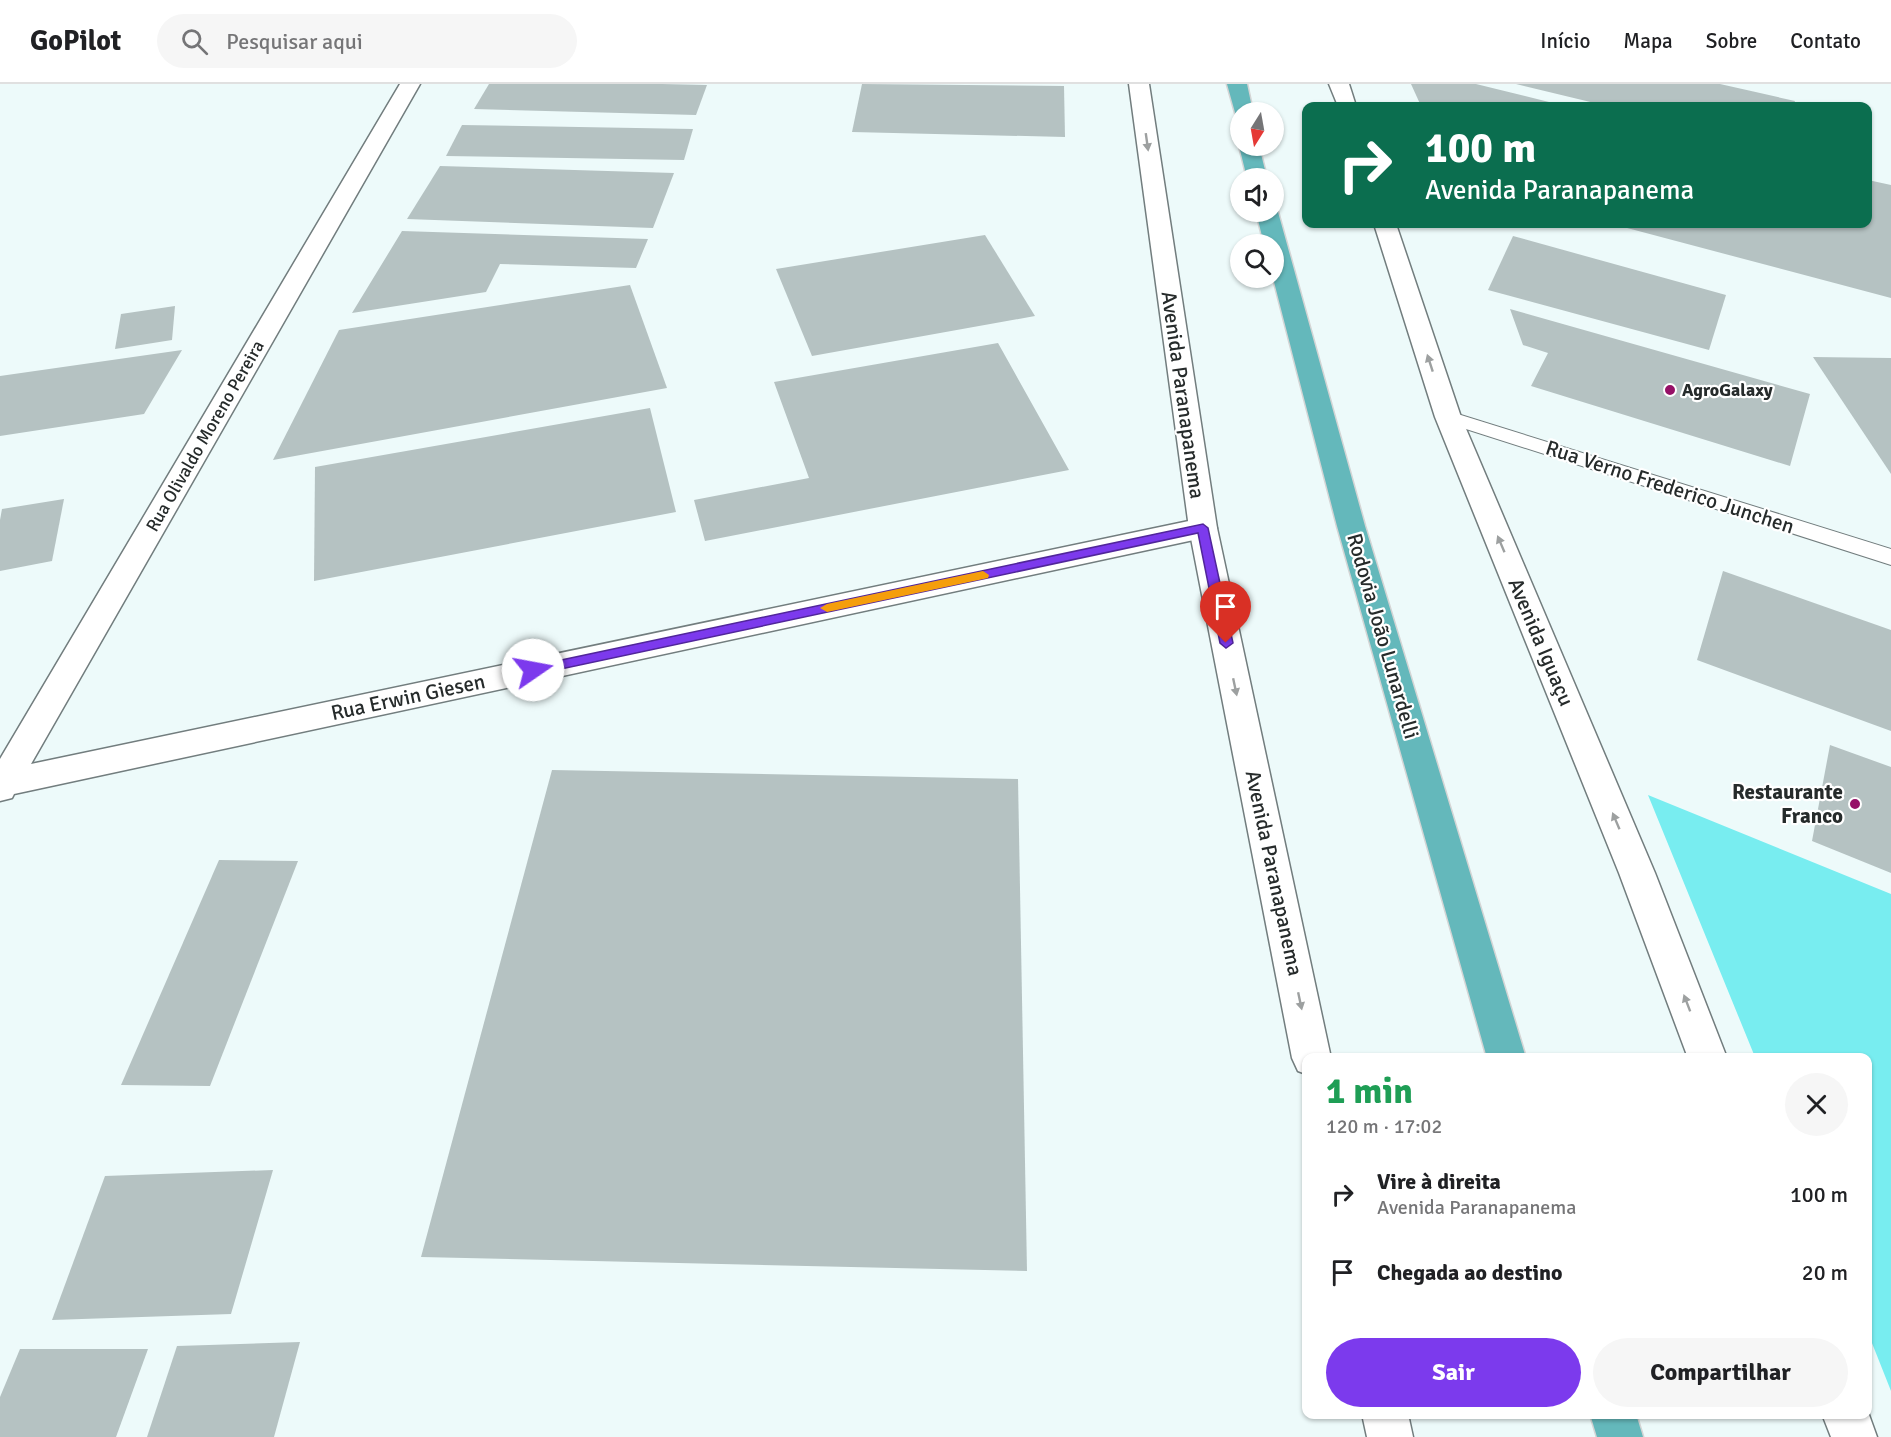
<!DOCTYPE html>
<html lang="pt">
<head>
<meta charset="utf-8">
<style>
	:root { --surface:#fff; --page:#f6f6f6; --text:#202124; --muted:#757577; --line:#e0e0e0; --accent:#7c3aed }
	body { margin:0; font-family:Signika,sans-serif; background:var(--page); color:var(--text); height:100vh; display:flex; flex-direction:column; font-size:22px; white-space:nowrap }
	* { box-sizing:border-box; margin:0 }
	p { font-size:20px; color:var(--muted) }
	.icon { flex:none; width:33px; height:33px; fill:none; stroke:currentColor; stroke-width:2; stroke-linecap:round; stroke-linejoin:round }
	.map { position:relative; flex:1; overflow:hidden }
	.side { position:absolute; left:1302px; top:969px; width:570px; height:366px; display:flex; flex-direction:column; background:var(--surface); border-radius:12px; box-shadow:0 2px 4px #0004 }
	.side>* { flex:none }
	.top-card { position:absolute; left:1302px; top:18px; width:570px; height:126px; border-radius:12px; box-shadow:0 2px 4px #0004; background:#0b6e4f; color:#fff; overflow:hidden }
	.needle { width:39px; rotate:191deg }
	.fabs { position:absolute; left:1230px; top:18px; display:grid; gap:12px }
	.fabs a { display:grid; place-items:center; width:54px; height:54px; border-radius:50%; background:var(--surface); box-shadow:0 2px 4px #0004; font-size:30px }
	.pin { position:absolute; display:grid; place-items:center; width:51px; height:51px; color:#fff; margin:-62px -26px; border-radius:50% 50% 50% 0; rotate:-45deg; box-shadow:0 0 6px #0007 }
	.pin .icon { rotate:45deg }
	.me { position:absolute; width:66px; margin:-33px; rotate:78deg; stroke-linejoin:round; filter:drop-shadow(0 0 4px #0008) }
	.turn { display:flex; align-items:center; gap:21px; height:126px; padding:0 24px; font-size:27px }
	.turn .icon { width:78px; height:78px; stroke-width:2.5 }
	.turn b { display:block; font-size:42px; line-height:51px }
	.round { display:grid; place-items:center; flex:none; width:63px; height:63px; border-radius:32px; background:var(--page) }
	.headline { display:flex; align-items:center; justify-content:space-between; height:102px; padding:0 24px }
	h1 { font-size:36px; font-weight:800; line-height:45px; color:#1e9e55 }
	.cta { display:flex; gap:12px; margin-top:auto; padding:12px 24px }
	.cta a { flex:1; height:69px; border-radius:36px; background:var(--accent); color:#fff; font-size:24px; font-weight:800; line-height:69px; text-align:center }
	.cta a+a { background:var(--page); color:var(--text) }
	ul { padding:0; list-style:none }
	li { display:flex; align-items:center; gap:18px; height:78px; padding:0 24px }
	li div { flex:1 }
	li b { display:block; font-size:22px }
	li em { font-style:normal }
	header { display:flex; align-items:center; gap:36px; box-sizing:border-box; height:84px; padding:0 30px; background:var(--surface); border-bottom:2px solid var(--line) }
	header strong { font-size:28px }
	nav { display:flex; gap:33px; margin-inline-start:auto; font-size:21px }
	.search { width:420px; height:54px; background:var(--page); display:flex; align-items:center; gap:15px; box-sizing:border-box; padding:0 21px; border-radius:33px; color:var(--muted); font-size:22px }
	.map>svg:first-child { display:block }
</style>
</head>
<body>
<header>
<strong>GoPilot</strong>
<div class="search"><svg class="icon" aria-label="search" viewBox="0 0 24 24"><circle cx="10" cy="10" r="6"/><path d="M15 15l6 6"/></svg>Pesquisar aqui</div>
<nav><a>Início</a><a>Mapa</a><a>Sobre</a><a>Contato</a></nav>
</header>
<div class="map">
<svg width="1891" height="1353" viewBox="0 0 1891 1353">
	<rect width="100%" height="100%" fill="#edfafa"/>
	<polygon fill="#78edf0" points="1648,711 1891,810 1891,1307 1868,1249 1868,974 1755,973"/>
	<g fill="#b5c2c2">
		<polygon points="489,0 662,0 707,1 696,31 474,25"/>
		<polygon points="862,0 1064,2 1065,53 852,48"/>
		<polygon points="1411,0 1476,0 1565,22 1421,22"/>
		<polygon points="1516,0 1720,0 1795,17 1793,22 1607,22"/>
		<polygon points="462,41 693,45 684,76 446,72"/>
		<polygon points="440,82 674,89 653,144 407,135"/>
		<polygon points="1868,96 1891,101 1891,214 1612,140 1868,140"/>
		<polygon points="402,147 648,155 636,184 500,180 486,208 352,229"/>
		<polygon points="985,151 1035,232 812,272 776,185"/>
		<polygon points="1513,152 1726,211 1709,266 1488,206"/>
		<polygon points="630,201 667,304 273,376 339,246"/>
		<polygon points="175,222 172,256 115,265 121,230"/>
		<polygon points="1510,225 1810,310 1790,382 1531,302 1548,269 1523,261"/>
		<polygon points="998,259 1069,386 705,457 694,416 809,394 774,298"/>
		<polygon points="182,266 144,330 0,352 0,292"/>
		<polygon points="1813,273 1891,274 1891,390"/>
		<polygon points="650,324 676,428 314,497 315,383"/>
		<polygon points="64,415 52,477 0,487 0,436 2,425"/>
		<polygon points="1723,487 1891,546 1891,647 1697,576"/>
		<polygon points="1830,661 1891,683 1891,789 1812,757"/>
		<polygon points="552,686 1018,695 1027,1187 421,1173"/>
		<polygon points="219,776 298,777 210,1002 121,1001"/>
		<polygon points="273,1086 231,1230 52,1236 105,1092"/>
		<polygon points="300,1258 274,1353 147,1353 177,1262"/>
		<polygon points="20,1265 148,1265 116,1353 0,1353 0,1313"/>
	</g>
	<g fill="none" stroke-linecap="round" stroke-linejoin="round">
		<g stroke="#727d7e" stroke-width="2">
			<polygon id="service" points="1448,327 1891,465 1891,481 1441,337 1438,333 1441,329"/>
		</g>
		<g stroke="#727d7e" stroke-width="3">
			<polygon id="minor" points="400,0 420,0 31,680 1203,434 1213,437 1217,444 1213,451 1203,454 14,710 12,714 0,717 0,675"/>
		</g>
		<g stroke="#727d7e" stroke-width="3">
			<g id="tertiary">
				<polygon points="1129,0 1149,0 1217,444 1331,974 1306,974 1306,990 1298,987 1292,974 1189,444"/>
				<polygon points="1329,0 1349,0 1356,22 1338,22"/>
				<polygon points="1374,140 1396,140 1461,333 1655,789 1727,974 1688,974 1619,789 1435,333"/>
				<polygon points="1868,1328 1877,1353 1831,1353 1822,1330 1868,1330"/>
				<polygon points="1362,1330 1408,1330 1413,1353 1367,1353"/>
			</g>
		</g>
		<g stroke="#d4d5d5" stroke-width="3">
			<g id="trunk">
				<polygon points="1227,0 1247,0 1253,28 1240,28 1240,33 1236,32"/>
				<polygon points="1240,59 1240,62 1259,62 1267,94 1247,94 1239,62"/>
				<polygon points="1274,123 1278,128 1365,442 1526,974 1487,974 1337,442 1273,194 1274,160 1264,160 1256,128 1274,128"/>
				<polygon points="1590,1330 1636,1330 1643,1353 1597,1353"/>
			</g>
		</g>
		<use href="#service" fill="#fff" fill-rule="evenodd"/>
		<use href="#minor" fill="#fff" fill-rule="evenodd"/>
		<use href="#tertiary" fill="#fff" fill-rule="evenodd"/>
		<use href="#trunk" fill="#64b8bb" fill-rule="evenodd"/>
	</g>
	<defs><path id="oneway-solid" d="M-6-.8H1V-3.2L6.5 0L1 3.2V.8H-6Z" transform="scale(1.5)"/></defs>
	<g fill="#9da0a0">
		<use href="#oneway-solid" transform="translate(1147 58) rotate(82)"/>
		<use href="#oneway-solid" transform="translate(1430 279) rotate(-108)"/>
		<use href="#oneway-solid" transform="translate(1501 460) rotate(-113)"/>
		<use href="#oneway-solid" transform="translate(1235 603) rotate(78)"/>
		<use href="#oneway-solid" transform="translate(1616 737) rotate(-113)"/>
		<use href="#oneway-solid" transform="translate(1300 917) rotate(78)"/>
		<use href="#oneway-solid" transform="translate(1687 919) rotate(-111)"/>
	</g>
	<polygon fill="#7c3aed" stroke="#51269a" stroke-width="1.5" points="1203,440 1208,444 1233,559 1226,564 1220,559 1198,449 533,591 527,586 533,582"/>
	<polygon fill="#f59e0b" points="983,487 989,491 988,494 827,528 820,524 827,520"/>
	<g fill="#961067" stroke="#fff" stroke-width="2">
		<circle cx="1670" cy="306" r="6"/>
		<circle cx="1855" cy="720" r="6"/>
	</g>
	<g text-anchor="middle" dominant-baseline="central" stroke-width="4.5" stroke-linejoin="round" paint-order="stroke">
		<g font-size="18" font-weight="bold" fill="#262b2b" stroke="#fff" text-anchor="start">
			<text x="1682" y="306">AgroGalaxy</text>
		</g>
		<g font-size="18" fill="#262b2b" stroke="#fff">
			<text transform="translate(205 352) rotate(-60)">Rua Olivaldo Moreno Pereira</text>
		</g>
		<g font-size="21" fill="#262b2b" stroke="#fff">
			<text transform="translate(1183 311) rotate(82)">Avenida Paranapanema</text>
			<text transform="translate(1670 403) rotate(18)">Rua Verno Frederico Junchen</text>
			<text transform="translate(1383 552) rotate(74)">Rodovia João Lunardelli</text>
			<text transform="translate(1541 558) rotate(67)">Avenida Iguaçu</text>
			<text transform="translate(408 613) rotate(-12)">Rua Erwin Giesen</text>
			<text transform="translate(1274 789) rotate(78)">Avenida Paranapanema</text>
		</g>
		<g font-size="21" font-weight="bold" fill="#262b2b" stroke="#fff" text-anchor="end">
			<text x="1843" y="708">Restaurante<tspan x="1843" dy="24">Franco</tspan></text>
		</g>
	</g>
</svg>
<div class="fabs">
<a><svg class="needle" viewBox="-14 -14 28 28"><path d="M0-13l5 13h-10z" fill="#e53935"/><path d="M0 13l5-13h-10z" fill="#757577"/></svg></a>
<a><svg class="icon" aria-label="sound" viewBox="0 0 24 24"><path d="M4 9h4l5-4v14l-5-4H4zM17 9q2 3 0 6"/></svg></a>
<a><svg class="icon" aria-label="search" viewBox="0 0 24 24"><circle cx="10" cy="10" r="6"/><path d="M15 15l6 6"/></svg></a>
</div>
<div class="pin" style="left:1226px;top:559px;background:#d93025"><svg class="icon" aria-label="arrive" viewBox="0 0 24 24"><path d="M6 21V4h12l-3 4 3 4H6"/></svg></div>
<svg class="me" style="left:533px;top:586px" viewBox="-20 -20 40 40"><circle r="19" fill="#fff"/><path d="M0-13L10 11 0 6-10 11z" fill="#7c3aed"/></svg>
<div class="top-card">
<div class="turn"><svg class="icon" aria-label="right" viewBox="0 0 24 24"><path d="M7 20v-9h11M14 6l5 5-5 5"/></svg><div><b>100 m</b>Avenida Paranapanema</div></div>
</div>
<section class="side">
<div class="headline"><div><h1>1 min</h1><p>120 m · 17:02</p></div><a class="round"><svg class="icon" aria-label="close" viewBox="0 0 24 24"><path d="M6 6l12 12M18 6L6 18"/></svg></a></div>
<ul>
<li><svg class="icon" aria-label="right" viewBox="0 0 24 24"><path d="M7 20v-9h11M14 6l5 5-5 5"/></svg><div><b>Vire à direita</b><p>Avenida Paranapanema</p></div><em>100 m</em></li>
<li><svg class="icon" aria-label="arrive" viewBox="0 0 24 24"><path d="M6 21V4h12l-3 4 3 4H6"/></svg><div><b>Chegada ao destino</b></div><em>20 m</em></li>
</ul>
<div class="cta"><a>Sair</a><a>Compartilhar</a></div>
</section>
</div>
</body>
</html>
